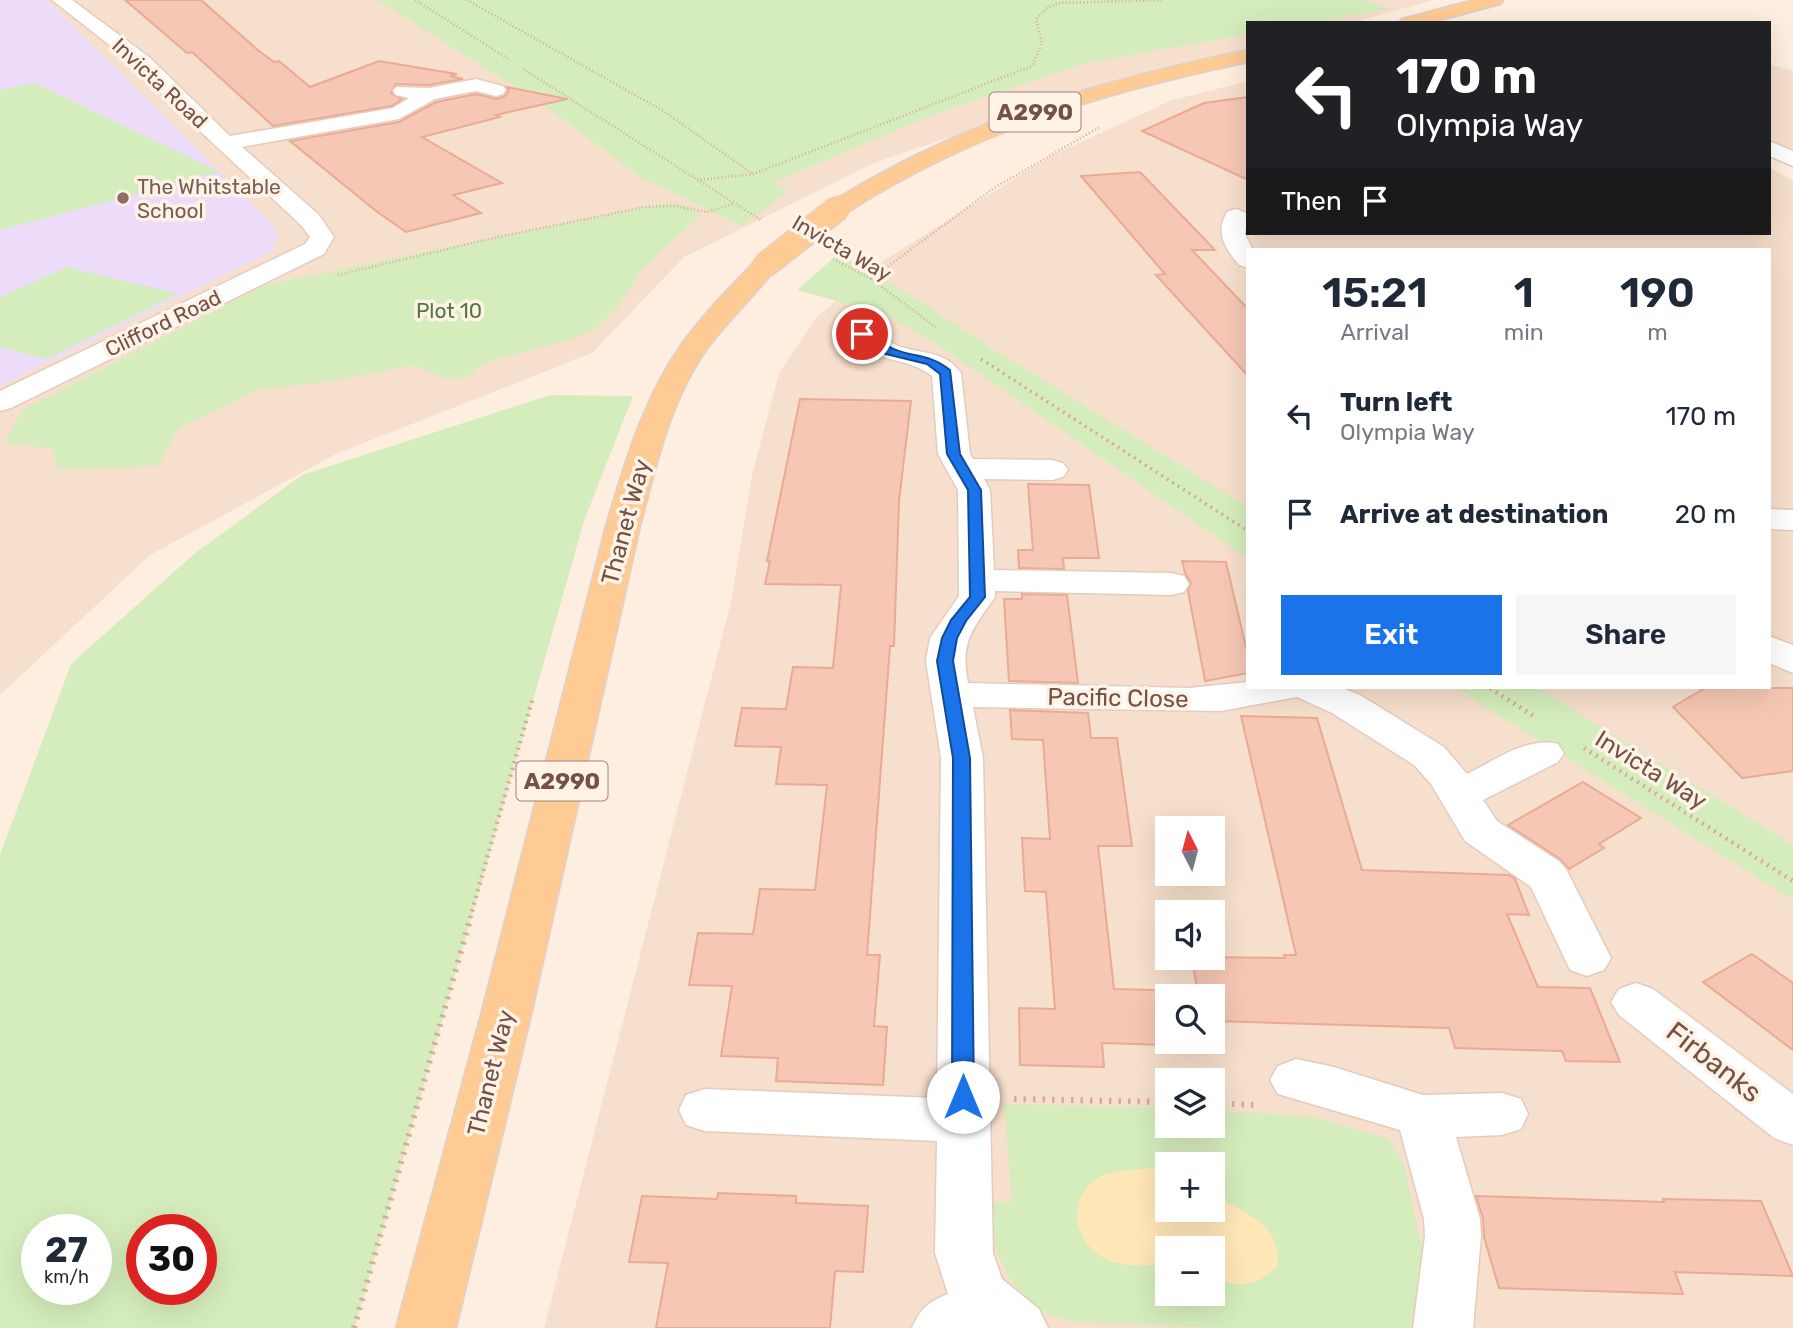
<!DOCTYPE html>
<html lang="en">
<head>
<meta charset="utf-8">
<style>
	:root { --surface:#fff; --page:#f6f6f7; --text:#1f2937; --muted:#747a83; --accent:#1a73e8 }
	body { margin:0; font-family:Rubik,sans-serif; background:var(--page); color:var(--text); height:100vh; display:flex; flex-direction:column; font-size:26px; white-space:nowrap }
	* { box-sizing:border-box; margin:0 }
	p { font-size:23px; color:var(--muted) }
	.icon { flex:none; width:38px; height:38px; fill:none; stroke:currentColor; stroke-width:2; stroke-linecap:round; stroke-linejoin:round }
	.map { position:relative; flex:1; overflow:hidden }
	.details { position:absolute; left:1246px; top:248px; width:525px; height:441px; display:flex; flex-direction:column; background:var(--surface); border-radius:0px; box-shadow:0 7px 28px #0002 }
	.details>* { flex:none }
	.hud { position:absolute; left:1246px; top:21px; width:525px; height:214px; border-radius:0px; box-shadow:0 7px 28px #0002; background:#202124; color:#fff; overflow:hidden }
	.needle { width:46px; rotate:354deg }
	.buttons { position:absolute; left:1155px; top:816px; display:grid; gap:14px }
	.buttons a { display:grid; place-items:center; width:70px; height:70px; border-radius:0px; background:var(--surface); box-shadow:0 7px 28px #0002; font-size:35px }
	.speed { position:absolute; left:21px; top:1214px; display:flex; gap:14px; font-size:35px; font-weight:700; text-align:center }
	.speed>* { display:grid; place-content:center; width:91px; height:91px; border-radius:50%; background:var(--surface); box-shadow:0 7px 28px #0002; line-height:1 }
	.speed small { font-size:18px; font-weight:400 }
	.speed .limit { border:10px solid #d22; background:#fff; color:#111 }
	.pin { position:absolute; display:grid; place-items:center; width:60px; height:60px; color:#fff; margin:-30px; border:4px solid #fff; border-radius:50%; box-shadow:0 2px 7px #0007 }
	.me { position:absolute; width:77px; margin:-38px; rotate:0deg; stroke-linejoin:round; filter:drop-shadow(0 0 5px #0008) }
	.turn { display:flex; align-items:center; gap:24px; height:147px; padding:0 35px; font-size:32px }
	.turn .icon { width:91px; height:91px; stroke-width:2.5 }
	.turn b { display:block; font-size:49px; line-height:60px }
	.then { display:flex; align-items:center; height:66px; padding:0 35px; background:#0003; gap:14px; font-size:26px }
	.eta { display:flex; justify-content:space-evenly; align-items:center; height:119px; text-align:center }
	.eta b { font-size:42px; font-weight:600; line-height:49px }
	.action { display:flex; gap:14px; margin-top:auto; padding:14px 35px }
	.action a { flex:1; height:80px; border-radius:0px; background:var(--accent); color:#fff; font-size:28px; font-weight:600; line-height:80px; text-align:center }
	.action a+a { background:var(--page); color:var(--text) }
	ul { padding:0; list-style:none }
	li { display:flex; align-items:center; gap:21px; height:98px; padding:0 35px }
	li div { flex:1 }
	li b { display:block; font-size:26px }
	li em { font-style:normal }
	.map>svg:first-child { display:block }
</style>
</head>
<body>
<div class="map">
<svg width="1793" height="1328" viewBox="0 0 1793 1328">
	<rect width="100%" height="100%" fill="#feeedf"/>
	<g fill="#f6dfcc" fill-rule="evenodd">
		<polygon points="0,0 1433,0 1351,23 1248,23 1248,48 1117,81 876,162 684,257 592,353 336,454 150,555 0,695"/>
		<polygon points="1769,64 1793,71 1793,154 1769,145"/>
		<path d="M1248 81V233H1769V167L1793 181V1328H544L731 602 752 475 779 373 817 317 878 264 1053 155 1170 101ZM1248 250H1769V688H1248ZM1167 828H1213V873H1167ZM1167 912H1213V957H1167ZM1167 996H1213V1041H1167ZM1167 1080H1213V1125H1167ZM1167 1164H1213V1209H1167ZM1167 1248H1213V1293H1167Z"/>
	</g>
	<polygon fill="#ecdcfa" points="0,0 47,0 271,223 278,235 273,251 0,386"/>
	<g fill="#d5edbc" fill-rule="evenodd">
		<polygon points="377,0 1366,0 1388,9 1311,23 1248,23 1248,34 1082,64 935,114 774,182 789,191 742,226 640,177 544,105"/>
		<polygon points="35,83 220,172 0,230 0,90"/>
		<polygon points="663,203 688,205 700,216 642,269 618,307 594,330 569,340 486,362 463,379 441,378 416,365 320,383 257,390 179,428 158,466 58,470 53,449 5,442 22,410 265,285"/>
		<polygon points="838,254 917,299 990,347 1248,507 1248,559 938,345 887,315 797,290"/>
		<polygon points="67,267 179,294 46,359 0,347 0,297"/>
		<path d="M550 395 633 396 584 521 355 1328H0V855L71 664 194 554 302 475ZM37 1230H96V1290H37ZM201 1230V1290H142V1230Z"/>
		<polygon points="1455,688 1538,688 1793,845 1793,900"/>
		<path d="M1004 1104 1167 1108V1125H1213V1110L1314 1117 1389 1139 1404 1164 1424 1257 1419 1323 1406 1328H1225L1076 1322 1050 1315 1023 1298 1009 1277 999 1257 993 1234 991 1202 1012 1203ZM1167 1164H1213V1209H1167ZM1167 1248H1213V1293H1167Z"/>
	</g>
	<path fill="#ffe7b8" d="M1153 1168 1167 1172V1209H1213V1194C1244 1215 1279 1219 1278 1265 1259 1286 1239 1289 1213 1278V1248H1167V1265C1150 1265 1129 1267 1113 1262 1077 1250 1063 1204 1095 1180 1108 1170 1137 1170 1153 1168Z"/>
	<g fill="#f6c7b4" stroke="#eaaa93" stroke-width="2">
		<polygon points="125,0 201,0 259,51 274,62 279,61 310,87 379,61 457,74 450,76 463,79 429,85 396,84 391,93 402,99 392,106 273,126 192,52 187,53"/>
		<polygon points="507,87 567,99 496,115 500,117 422,137 502,183 453,195 481,213 406,232 376,211 290,141 399,122 436,102 476,94 497,99 505,96 509,90"/>
		<polygon points="1248,97 1248,180 1142,131 1204,103"/>
		<polygon points="1140,172 1215,250 1192,250 1248,309 1248,376 1156,275 1165,274 1081,176"/>
		<polygon points="800,399 911,401 899,501 894,646 890,646 867,955 880,955 874,1026 887,1027 883,1085 776,1081 778,1058 721,1056 732,986 689,985 698,933 753,934 760,889 815,890 827,785 776,784 781,747 735,746 742,708 786,709 793,667 833,668 841,585 765,584 770,561 767,561"/>
		<polygon points="1028,484 1089,485 1099,558 1063,558 1064,569 1019,568 1018,550 1033,550"/>
		<polygon points="1182,561 1226,562 1248,656 1248,673 1205,681 1188,591 1191,583 1185,573"/>
		<polygon points="1022,594 1067,595 1078,683 1009,681 1004,599 1022,599"/>
		<polygon points="1705,688 1793,688 1793,771 1742,778 1673,707"/>
		<polygon points="1010,710 1088,713 1091,738 1117,738 1132,846 1098,846 1114,989 1193,991 1193,996 1167,996 1167,1041 1199,1041 1200,1046 1102,1043 1104,1067 1020,1065 1019,1008 1055,1009 1046,892 1025,891 1022,838 1050,839 1043,740 1012,739"/>
		<polygon points="1241,716 1317,718 1362,870 1509,875 1515,879 1529,915 1507,914 1538,987 1590,988 1620,1062 1566,1061 1562,1051 1455,1048 1449,1028 1213,1021 1213,996 1198,996 1192,957 1285,958 1284,955 1296,955"/>
		<polygon points="1583,782 1641,818 1599,844 1604,848 1569,869 1560,859 1508,825"/>
		<polygon points="1752,954 1793,983 1793,1050 1703,982"/>
		<polygon points="718,1193 796,1196 796,1203 868,1206 863,1272 835,1271 830,1328 656,1328 668,1263 629,1262 642,1196 717,1199"/>
		<polygon points="1476,1196 1664,1202 1663,1199 1761,1201 1793,1276 1675,1272 1683,1294 1499,1288 1484,1237 1483,1218"/>
	</g>
	<g fill="none" stroke-linecap="round" stroke-linejoin="round">
		<g stroke="#e5cbbd" stroke-width="3">
			<g id="minor">
				<polygon points="52,0 72,0 149,57 230,136 393,108 409,98 396,95 393,91 396,87 429,88 476,79 503,86 506,90 503,94 496,96 476,91 435,99 399,119 242,147 319,215 334,237 324,254 11,408 0,411 0,391 305,244 310,237 301,225 186,118 135,65"/>
				<polygon points="1769,141 1793,151 1793,166 1769,156"/>
				<path d="M1237 209 1248 214 1245 234 1253 250H1248V268L1239 265C1225 248 1214 232 1228 211Z"/>
				<path d="M862 326C876 329 883 339 896 345 920 355 944 349 961 373L970 454 973 459 1052 460 1063 463 1068 470 1063 477 1052 480 984 479 990 490 994 570 1171 573 1184 576 1189 584 1184 592 1171 595 995 591V597C972 630 960 642 968 683L1189 688 1248 682V688H1342L1360 695 1444 747 1467 774C1494 761 1527 736 1558 744L1564 753 1558 762 1483 800 1497 821 1559 861 1566 869 1611 958 1604 970 1587 976 1570 970 1531 887 1465 841 1431 784 1414 765 1332 713 1297 697 1221 711 973 707 983 758 993 1253 1002 1279 1039 1309 1048 1328H912C921 1308 928 1302 948 1294L935 1253 937 1141 705 1131 686 1125 679 1110 686 1095 705 1089 937 1098 941 758 926 661 930 638 959 596 958 490 938 454 932 376C906 355 869 364 848 334L852 328Z"/>
				<polygon points="1769,509 1793,510 1793,530 1769,529"/>
				<polygon points="1769,636 1793,645 1793,673 1769,663"/>
				<polygon points="1636,983 1653,989 1793,1094 1793,1145 1774,1138 1619,1015 1611,1002 1619,989"/>
				<polygon points="1296,1059 1334,1067 1423,1095 1502,1093 1521,1099 1528,1114 1521,1129 1502,1135 1456,1137 1480,1219 1481,1236 1473,1328 1413,1328 1425,1236 1424,1219 1400,1130 1278,1094 1270,1080 1278,1066"/>
			</g>
		</g>
		<g stroke="#dbd2cf" stroke-width="3">
			<g id="major">
				<polygon points="1474,0 1503,0 1500,4 1429,23 1399,23 1402,19"/>
				<path d="M1248 50V62C1100 93 975 131 846 213H830L826 208 830 203C963 120 1095 82 1248 50Z"/>
				<path d="M764 258 773 261 777 266C756 296 728 319 707 349 670 400 656 466 640 526L531 1015 456 1328H396L481 1015 606 526C624 465 642 404 677 351 699 318 728 290 755 261Z"/>
			</g>
		</g>
		<g stroke="#daaa97" stroke-width="2.5" stroke-dasharray="1 2.5" stroke-linecap="butt">
			<polyline points="415,0 510,60"/>
			<polyline points="467,0 665,112 753,174"/>
			<polyline points="523,69 761,220"/>
			<polyline points="697,180 753,174 1032,66 1042,43 1036,19 1047,8 1058,3 1162,0"/>
			<polyline points="833,259 871,279 937,328"/>
			<polyline points="338,275 498,237 644,207 674,206 707,212 733,204"/>
			<polyline points="871,279 994,188 1100,127"/>
		</g>
		<polyline stroke="#daaa97" stroke-width="3.5" stroke-dasharray="2 4.5" stroke-linecap="butt" points="981,359 1248,531"/>
		<g stroke="#daaa97" stroke-width="4.5" stroke-dasharray="2 5" stroke-linecap="butt">
			<polyline points="1490,688 1535,717"/>
			<polyline points="1584,748 1793,881"/>
			<polyline points="470,918 533,697"/>
		</g>
		<g stroke="#daaa97" stroke-width="6" stroke-dasharray="2.5 7" stroke-linecap="butt">
			<polyline points="1014,1099 1167,1102"/>
			<polyline points="1213,1103 1256,1105"/>
			<polyline points="354,1328 471,916"/>
		</g>
		<use href="#minor" fill="#fff" fill-rule="evenodd"/>
		<use href="#major" fill="#ffcb95" fill-rule="evenodd"/>
		<g stroke="#dbd2cf" stroke-width="27" stroke-linecap="butt">
			<polyline id="major-bridge" points="764,266 838,208"/>
		</g>
		<use href="#major-bridge" stroke="#ffcb95" stroke-width="25"/>
	</g>
	<path fill="#1a73e8" stroke="#114b97" stroke-width="2" d="M858 332C870 330 878 340 888 346 909 359 926 351 950 370L960 454 981 490 985 597 966 621 957 638 953 661 970 758 974 1097 971 1104 963 1106 955 1104 952 1097 953 758 937 661 942 638 951 620 970 597 968 490 947 454 940 374 927 364 882 353 858 337Z"/>
	<circle fill="#8d6e63" stroke="#fff3e7" stroke-width="2.5" cx="123" cy="198" r="7"/>
	<g text-anchor="middle" dominant-baseline="central" stroke-width="7" stroke-linejoin="round" paint-order="stroke">
		<g font-size="21" fill="#765145" stroke="#fff3e7">
			<text transform="translate(160 83) rotate(43)">Invicta Road</text>
			<text transform="translate(842 248) rotate(30)">Invicta Way</text>
			<text transform="translate(163 323) rotate(-26)">Clifford Road</text>
		</g>
		<g font-size="21" fill="#785e54" stroke="#fff3e7" text-anchor="start">
			<text x="137" y="186">The Whitstable<tspan x="137" dy="24">School</tspan></text>
		</g>
		<g font-size="21" fill="#527839" stroke="#fff3e7">
			<text x="449" y="310">Plot 10</text>
		</g>
		<g fill="#fff3e7" stroke="#9f8276" stroke-width="2">
			<rect x="989.5" y="92.5" width="91" height="39" rx="5"/>
			<rect x="516.5" y="761.5" width="91" height="39" rx="5"/>
		</g>
		<g font-size="23" font-weight="bold" fill="#765145">
			<text x="1035" y="112">A2990</text>
			<text x="562" y="781">A2990</text>
		</g>
		<g font-size="24" fill="#765145" stroke="#fff3e7">
			<text transform="translate(626 522) rotate(-75)">Thanet Way</text>
			<text transform="translate(1118 698) rotate(1)">Pacific Close</text>
			<text transform="translate(1651 770) rotate(32)">Invicta Way</text>
			<text transform="translate(491 1073) rotate(-76)">Thanet Way</text>
		</g>
		<g font-size="28" fill="#765145" stroke="#fff3e7">
			<text transform="translate(1714 1062) rotate(38)">Firbanks</text>
		</g>
	</g>
</svg>
<div class="buttons">
<a><svg class="needle" viewBox="-14 -14 28 28"><path d="M0-13l5 13h-10z" fill="#e53935"/><path d="M0 13l5-13h-10z" fill="#747a83"/></svg></a>
<a><svg class="icon" aria-label="sound" viewBox="0 0 24 24"><path d="M4 9h4l5-4v14l-5-4H4zM17 9q2 3 0 6"/></svg></a>
<a><svg class="icon" aria-label="search" viewBox="0 0 24 24"><circle cx="10" cy="10" r="6"/><path d="M15 15l6 6"/></svg></a>
<a><svg class="icon" aria-label="layers" viewBox="0 0 24 24"><path d="M12 4l9 5-9 5-9-5zM3 14l9 5 9-5"/></svg></a>
<a>+</a>
<a>−</a>
</div>
<div class="speed"><div>27<small>km/h</small></div><div class="limit">30</div></div>
<div class="pin" style="left:862px;top:334px;background:#d93025"><svg class="icon" aria-label="arrive" viewBox="0 0 24 24"><path d="M6 21V4h12l-3 4 3 4H6"/></svg></div>
<svg class="me" style="left:963px;top:1097px" viewBox="-20 -20 40 40"><circle r="19" fill="#fff"/><path d="M0-13L10 11 0 6-10 11z" fill="#1a73e8"/></svg>
<div class="hud">
<div class="turn"><svg class="icon" aria-label="left" viewBox="0 0 24 24"><path d="M17 20v-9H6M10 6l-5 5 5 5"/></svg><div><b>170 m</b>Olympia Way</div></div>
<div class="then">Then<svg class="icon" aria-label="arrive" viewBox="0 0 24 24"><path d="M6 21V4h12l-3 4 3 4H6"/></svg></div>
</div>
<section class="details">
<div class="eta">
<div><b>15:21</b><p>Arrival</p></div>
<div><b>1</b><p>min</p></div>
<div><b>190</b><p>m</p></div>
</div>
<ul>
<li><svg class="icon" aria-label="left" viewBox="0 0 24 24"><path d="M17 20v-9H6M10 6l-5 5 5 5"/></svg><div><b>Turn left</b><p>Olympia Way</p></div><em>170 m</em></li>
<li><svg class="icon" aria-label="arrive" viewBox="0 0 24 24"><path d="M6 21V4h12l-3 4 3 4H6"/></svg><div><b>Arrive at destination</b></div><em>20 m</em></li>
</ul>
<div class="action"><a>Exit</a><a>Share</a></div>
</section>
</div>
</body>
</html>
